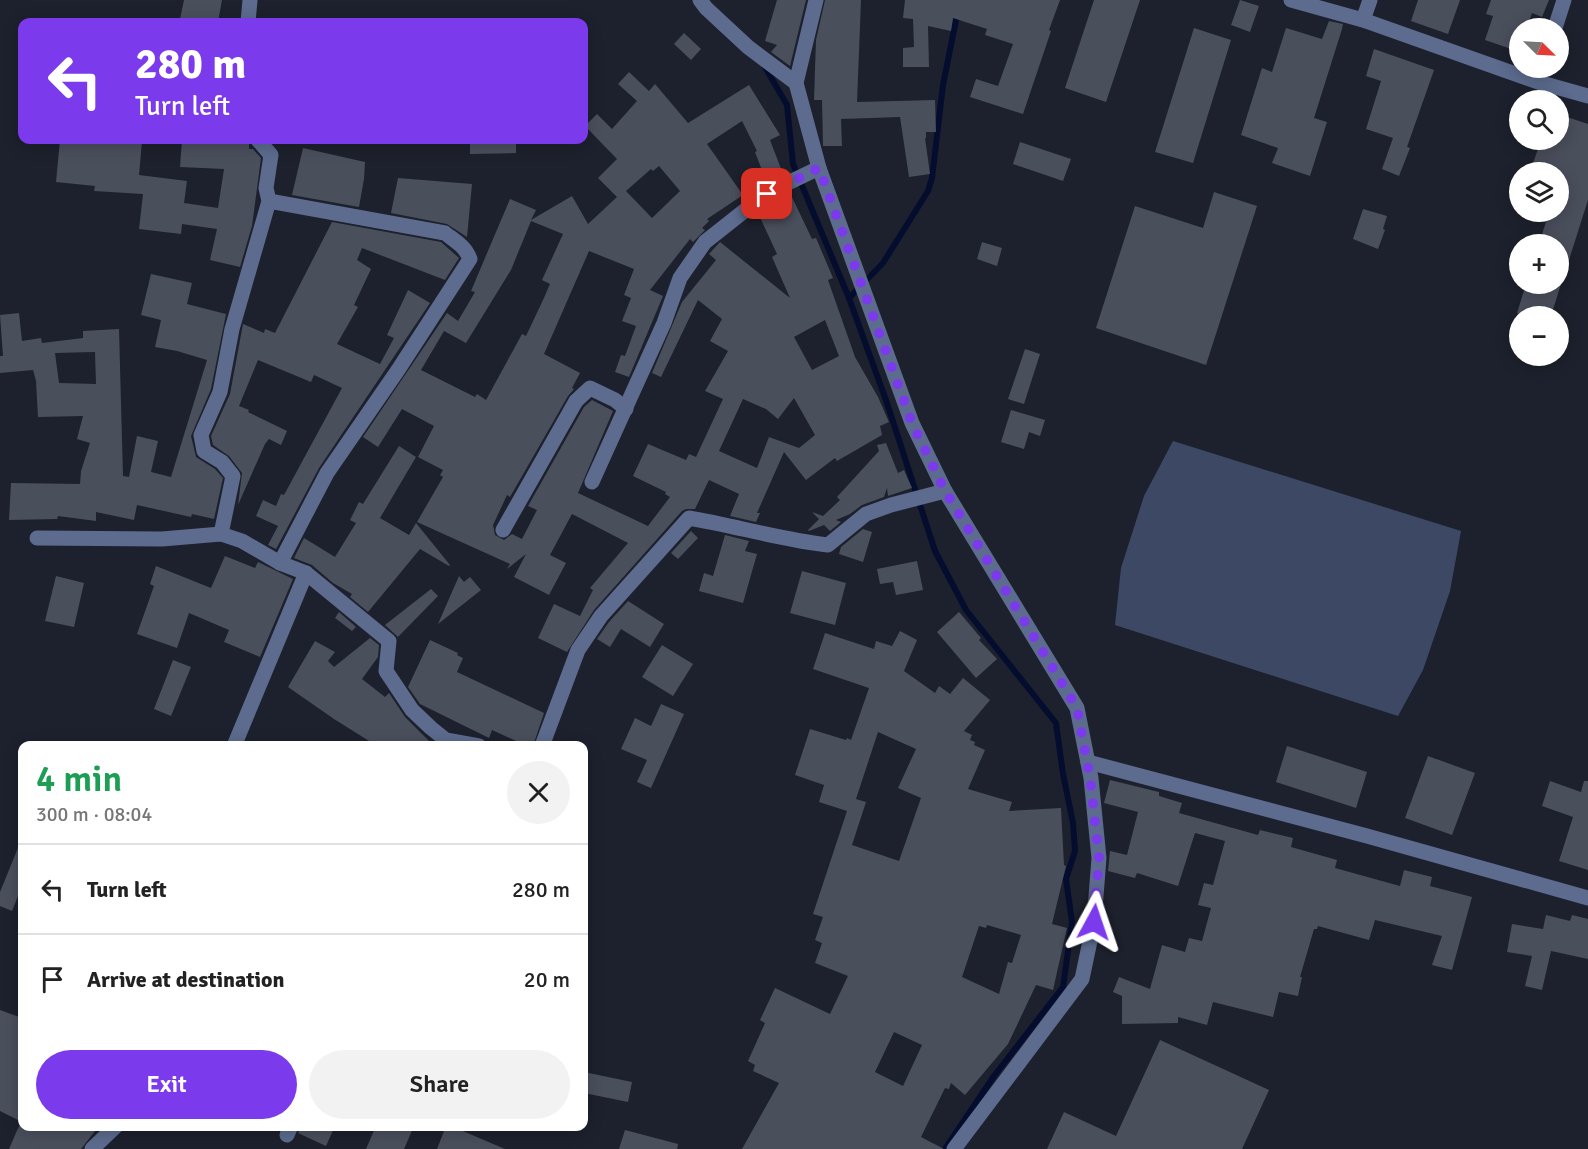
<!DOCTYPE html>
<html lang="en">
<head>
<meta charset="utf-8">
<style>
	:root { --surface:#fff; --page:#f2f2f2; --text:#222; --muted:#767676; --line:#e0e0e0; --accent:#7c3aed }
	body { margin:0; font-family:Signika,sans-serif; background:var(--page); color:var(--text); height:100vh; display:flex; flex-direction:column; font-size:22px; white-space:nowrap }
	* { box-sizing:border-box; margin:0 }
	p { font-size:20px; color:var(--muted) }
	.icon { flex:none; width:33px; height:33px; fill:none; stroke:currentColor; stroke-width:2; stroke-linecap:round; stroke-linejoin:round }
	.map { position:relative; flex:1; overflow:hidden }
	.drawer { position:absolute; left:18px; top:741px; width:570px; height:390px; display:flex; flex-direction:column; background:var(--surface); border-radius:12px; box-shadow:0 3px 15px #0003 }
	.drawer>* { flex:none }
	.banner { position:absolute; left:18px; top:18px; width:570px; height:126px; border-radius:12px; box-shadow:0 3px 15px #0003; background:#7c3aed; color:#fff; overflow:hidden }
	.needle { width:39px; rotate:114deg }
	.tools { position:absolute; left:1509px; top:18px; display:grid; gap:12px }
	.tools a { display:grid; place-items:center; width:60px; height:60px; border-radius:50%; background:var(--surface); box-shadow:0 3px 15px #0003; font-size:30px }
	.pin { position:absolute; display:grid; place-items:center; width:51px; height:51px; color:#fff; margin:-26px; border-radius:12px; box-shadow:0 3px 9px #0006 }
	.me { position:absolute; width:66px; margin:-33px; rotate:5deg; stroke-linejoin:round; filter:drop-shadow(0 0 4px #0008) }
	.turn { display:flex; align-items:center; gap:21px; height:126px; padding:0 18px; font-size:27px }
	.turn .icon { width:78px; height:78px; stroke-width:2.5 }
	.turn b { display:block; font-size:42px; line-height:51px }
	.round { display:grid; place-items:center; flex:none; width:63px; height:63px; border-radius:32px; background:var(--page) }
	.head { display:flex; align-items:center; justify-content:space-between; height:102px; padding:0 18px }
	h1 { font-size:36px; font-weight:600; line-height:45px; color:#1e9e55 }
	.action { display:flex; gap:12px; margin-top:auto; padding:12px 18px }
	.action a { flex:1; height:69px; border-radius:36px; background:var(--accent); color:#fff; font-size:24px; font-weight:600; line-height:69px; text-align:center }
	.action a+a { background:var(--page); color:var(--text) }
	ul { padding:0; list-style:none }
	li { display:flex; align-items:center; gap:18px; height:90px; padding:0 18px; border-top:2px solid var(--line) }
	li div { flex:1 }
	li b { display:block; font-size:22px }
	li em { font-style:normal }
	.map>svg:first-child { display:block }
</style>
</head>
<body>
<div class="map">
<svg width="1588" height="1149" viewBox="0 0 1588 1149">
	<rect width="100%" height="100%" fill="#1d212d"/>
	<polygon fill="#3d4964" points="1173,441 1461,531 1450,591 1423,670 1398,716 1115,625 1121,568 1144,496"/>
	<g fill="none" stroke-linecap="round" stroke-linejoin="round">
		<g stroke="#050d2f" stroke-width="6">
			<polyline points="765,67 787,105 793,164 849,298 887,403 935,551 966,610 1056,723 1063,774 1073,823 1075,851 1066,879 1072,922 1063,987 994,1076 945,1149"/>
			<polyline points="849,298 883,263 928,191 932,178 943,85 960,0"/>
		</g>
	</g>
	<g fill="#4a4f5c" fill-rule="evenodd">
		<polygon points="184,0 222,0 218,22 194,22 180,19"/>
		<polygon points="777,0 806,0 790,66 771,52 777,45 765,41"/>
		<polygon points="825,0 861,0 857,102 935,100 936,132 926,132 926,138 925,138 930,174 909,177 900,117 841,119 842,146 823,146 822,100 814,100 816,40"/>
		<polygon points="905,0 1060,0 1049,30 1051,31 1023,114 970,97 976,79 998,86 1013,44 985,35 987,29 953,18 951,31 928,26 929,67 903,67 903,48 914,47 913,19 903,18"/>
		<polygon points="1094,0 1140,0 1106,102 1065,88"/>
		<polygon points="1240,0 1259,6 1250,32 1231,25"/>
		<polygon points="1418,0 1460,0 1448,34 1411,21"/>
		<polygon points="1491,0 1549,0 1542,17 1532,13 1527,28 1520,28 1520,52 1485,40 1493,16 1486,14"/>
		<polygon points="1329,21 1343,24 1342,29 1314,118 1327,122 1310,176 1272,163 1278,148 1241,135 1262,68 1272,72 1286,28 1322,39"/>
		<polygon points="1194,28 1231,40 1193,163 1155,152"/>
		<polygon points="684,33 701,49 691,60 674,44"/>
		<polygon points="1374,49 1434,70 1407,147 1410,148 1399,176 1382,169 1393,138 1366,129 1381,81 1366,76"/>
		<path d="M629 72 649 91 655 84 688 123 749 85 780 135 770 140 783 174 763 184 749 195 742 182 763 173 755 152 757 151 742 121 707 144 743 195 707 219 709 221 702 228 705 230 693 242 690 239 650 290 663 296 629 377 615 372 621 355 625 356 636 326 622 321 631 298 624 295 634 269 589 251 544 354 580 373 572 388 574 389 568 396 510 497 507 495 493 525 495 535 504 540 512 534 522 539 537 510 528 506 584 407 592 400 613 411 578 493 648 526 670 497 665 494 666 492 633 476 648 444 686 460 689 454 696 457 723 399 705 391 728 351 710 341 722 319 698 300 661 377 652 373 682 302 716 260 709 254 720 242 790 298 772 257 777 254 758 213 772 201 790 193 812 239 816 238 833 278 828 280 855 357 878 397 889 422 880 426 882 435 837 461 835 458 806 480 784 452 757 513H760L756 522 730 516 739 494 709 480 695 509H686L682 511 594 610 567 652 538 638 554 604 580 616 593 590 590 588 628 543 572 514 550 555 566 563 549 595 514 577 526 554 507 569 510 564 417 522 443 477 440 475 443 470 418 457 434 426 402 409 378 447 363 437 447 313 458 321 475 292 471 291 510 199 536 210 531 220 572 196 588 224 617 197 598 178 617 159 585 126 597 114 612 129 637 101 618 84ZM659 166 680 191 652 218 626 191 651 169 653 171ZM531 221 563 234 542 280 550 284 543 300 526 336 522 334 486 400 477 394 475 397 421 370 444 331 466 343 511 270ZM825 320 839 356 812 370 794 337ZM794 398 815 435 799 448 769 437 757 468 719 451 743 399 766 409 778 419Z"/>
		<polygon points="1558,114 1588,124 1588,200 1562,282 1558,281 1558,244 1539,244 1549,212 1558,212 1558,172 1530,172 1541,140 1558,140"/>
		<polygon points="60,140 142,141 139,175 187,181 184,203 218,208 224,169 180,167 182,140 249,140 249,149 253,149 261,158 252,226 240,267 210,260 217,229 182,224 181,234 139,229 143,194 94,191 95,186 56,182"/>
		<polygon points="470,140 516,140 516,153 470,154"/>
		<polygon points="1020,142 1071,159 1063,181 1013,164"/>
		<polygon points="303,148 365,162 364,179 359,207 292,195"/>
		<polygon points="398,178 472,184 467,237 447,224 391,213"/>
		<polygon points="1214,192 1257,206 1206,365 1096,328 1135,206 1203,228"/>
		<polygon points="1363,209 1387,216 1383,229 1385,230 1378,249 1353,239"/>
		<polygon points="332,222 441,242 459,258 445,280 362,248 357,260 371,269 354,305 358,307 337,344 380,364 394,338 387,335 408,290 430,303 319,468 276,549 268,545 278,526 256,516 263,500 276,506 281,494 284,495 342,388 314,375 311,382 258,360 239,406 249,410 248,412 287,431 281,445 269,439 265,444 238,505 242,473 229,456 213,445 211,436 230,394 243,324 264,333 265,329 275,333"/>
		<polygon points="982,242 1002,248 997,266 977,259"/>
		<path d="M151 274 192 283 187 304 226 314 211 389 191 436 196 457 215 469 223 478 214 519 192 514 191 517 137 505 134 520 96 512V521L58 516 57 519 9 520 11 483 80 484 81 471 90 443 77 439 83 416 38 417 36 381 33 370 0 373V356H3L0 315 19 313 22 341 41 338 42 343 83 338V331L119 329 123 476 129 477 137 436 158 441 151 472 171 477 207 360 177 351 155 347 161 320 141 315ZM95 352 96 384 59 383 55 353Z"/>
		<polygon points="1526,284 1561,284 1551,316 1527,316 1517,313"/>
		<polygon points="1025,349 1040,354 1024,404 1008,399"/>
		<polygon points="1011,410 1045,420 1040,436 1029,432 1024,449 1001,442"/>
		<polygon points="886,443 898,473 904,470 912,488 888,496 887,488 884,497 862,505 850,514 836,520 841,522 830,531 824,525 809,531 808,530 819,519 812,512 823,516 840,500 837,497 879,451 877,445"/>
		<polygon points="399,446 416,457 380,518 409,535 416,523 450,565 449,566 420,549 368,612 350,597 352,594 333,583 312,565 294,558 304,538 335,557 356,523 350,520 359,502 363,504"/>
		<polygon points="863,529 872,532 863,562 839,554 841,547"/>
		<polygon points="691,531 698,538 678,559 671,553"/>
		<polygon points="725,535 749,541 745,551 757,554 743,603 699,591 704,573 713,576"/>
		<polygon points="225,556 255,568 258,562 293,579 260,657 224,642 229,630 189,613 177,648 137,634 154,586 150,584 156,566 211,588"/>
		<polygon points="917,561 923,590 896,595 893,582 880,584 877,569"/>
		<polygon points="802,571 846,583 835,625 790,613"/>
		<polygon points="56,576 84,583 74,627 45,621"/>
		<polygon points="459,576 464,582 470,577 481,590 438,624"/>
		<polygon points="431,589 438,596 398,637 385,625"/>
		<polygon points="628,601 664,624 650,647 621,629 610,647 597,639 609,622"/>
		<polygon points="339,612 356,627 352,631 335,618"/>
		<polygon points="959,612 981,638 979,640 997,659 976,678 937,632"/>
		<path d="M900 631 917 640 904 671 935 693 939 686 950 694 963 678 990 700 964 731 972 735 970 740 975 742 974 745 985 750 968 789 1012 802 1009 811 1061 808 1064 865 1066 866 1052 924 1067 928 1053 990 1036 985 1008 1044 965 1095 951 1083 949 1089 945 1088 921 1137 944 1149H742L779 1083 753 1071 755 1065 748 1061 765 1023 760 1020 775 988 830 1014 848 976 815 963 822 943 815 940 823 917 813 914 847 811 819 802 824 785 795 775 810 729 846 740 847 738 851 740 869 688 813 669 825 633 874 649 876 641 892 646ZM878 732 916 749 898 788 921 798 899 861 852 845 866 802 856 799ZM987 925 1021 935 1012 963 1008 962 999 994 962 977 979 926 986 928ZM894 1032 922 1045 903 1086 875 1072Z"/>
		<polygon points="370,638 379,645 378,657 362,679 385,697 389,693 405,717 434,746 377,746 334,719 288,687 315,641 335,652 328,661 334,667"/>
		<polygon points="430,640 458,653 457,655 463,658 457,672 544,713 533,746 527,746 492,730 489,738 420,704 408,687"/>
		<polygon points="662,645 693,664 673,696 642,677"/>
		<polygon points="173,660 191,667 171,716 154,709"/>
		<polygon points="661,704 684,714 651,788 637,782 647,760 621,749 635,718 651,726"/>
		<polygon points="1287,746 1367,772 1356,808 1276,782"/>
		<polygon points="1428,756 1475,773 1452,835 1405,818"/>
		<polygon points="1110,780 1159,792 1159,796 1182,803 1179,813 1258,835 1260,830 1293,838 1291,847 1337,860 1335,868 1400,886 1404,870 1432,877 1430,886 1472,897 1452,970 1432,965 1442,936 1375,920 1369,940 1318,926 1317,929 1314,929 1300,977 1302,977 1298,996 1279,992 1273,1017 1213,1002 1207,1025 1178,1017 1178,1023 1122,1024 1122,996 1113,992 1119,977 1150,989 1162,945 1185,952 1189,938 1202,941 1211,908 1198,905 1204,883 1213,885 1225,841 1195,833 1178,886 1137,873 1135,878 1108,871 1110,851 1127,855 1138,812 1104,803"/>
		<polygon points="1550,781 1581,792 1584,781 1588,781 1588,870 1559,861 1573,817 1542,806"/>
		<polygon points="22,838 22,886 12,911 0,906 0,892"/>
		<polygon points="1546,915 1570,921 1572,915 1588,919 1588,959 1551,951 1542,990 1525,986 1532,956 1507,952 1512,924 1543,929"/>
		<polygon points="0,1010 22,1018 22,1122 0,1111"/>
		<polygon points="1160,1040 1269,1090 1242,1149 1047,1149 1064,1112 1116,1136"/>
		<polygon points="584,1072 632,1082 628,1102 584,1093"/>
		<polygon points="19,1126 99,1126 81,1149 9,1149"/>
		<polygon points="301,1126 335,1126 326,1146 298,1133"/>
		<polygon points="376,1126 414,1126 404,1149 366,1149"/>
		<polygon points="446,1126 451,1126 505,1149 437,1149"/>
		<polygon points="625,1130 678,1144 677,1149 619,1149"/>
	</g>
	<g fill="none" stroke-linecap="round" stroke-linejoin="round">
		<g stroke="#5c6b8e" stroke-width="15">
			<polyline points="700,0 706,8 748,47 796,83 819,168 912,423 945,491 1077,708 1091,778 1099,858 1094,922 1082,979 954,1149"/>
			<polyline points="1291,0 1363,20 1538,82 1588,96"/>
			<polyline points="1363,20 1370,0"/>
			<polyline points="248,22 250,0"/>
			<polyline points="1555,28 1564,0"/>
			<polyline points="796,83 816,0"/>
			<path d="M269 201 445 233C455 241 465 246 470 259L398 370 327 473 280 563"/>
			<polyline points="592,482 664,323 680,278 705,242 767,193 819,168"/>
			<polyline points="503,530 576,401 590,388 615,400 626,409"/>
			<polyline points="221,534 233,476 222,462 204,451 201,435 220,392 232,329 269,201 266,188 271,155 258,140"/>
			<polyline points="37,538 162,539 221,534 242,541 280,563 306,573 389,641 386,671 412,710 431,728 446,740 479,746"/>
			<polyline points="234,746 306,573"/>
			<path d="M542 746 578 650 601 616 689 518C736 526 782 540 828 545L866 514 891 505 945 491"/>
			<polyline points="1088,762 1367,836 1588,898"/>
			<polyline points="287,1135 291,1126"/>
			<polyline points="92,1149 116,1126"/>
		</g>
	</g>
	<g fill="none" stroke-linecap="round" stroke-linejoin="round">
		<polyline stroke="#7c3aed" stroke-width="10" stroke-dasharray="0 18" points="767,194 819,168 912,423 945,491 1077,708 1090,778 1099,858 1094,922"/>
	</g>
</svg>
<div class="tools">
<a><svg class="needle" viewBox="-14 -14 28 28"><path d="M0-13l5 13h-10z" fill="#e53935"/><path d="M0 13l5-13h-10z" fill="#767676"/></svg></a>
<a><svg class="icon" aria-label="search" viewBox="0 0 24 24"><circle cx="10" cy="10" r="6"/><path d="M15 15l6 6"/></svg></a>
<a><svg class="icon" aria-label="layers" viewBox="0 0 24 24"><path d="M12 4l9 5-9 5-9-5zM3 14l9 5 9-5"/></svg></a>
<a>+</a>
<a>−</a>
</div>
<div class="pin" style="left:767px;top:194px;background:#d93025"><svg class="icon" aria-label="arrive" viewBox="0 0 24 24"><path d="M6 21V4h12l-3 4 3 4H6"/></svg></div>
<svg class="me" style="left:1094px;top:922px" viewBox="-20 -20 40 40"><path d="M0-17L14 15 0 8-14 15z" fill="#7c3aed" stroke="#fff" stroke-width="4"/></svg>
<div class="banner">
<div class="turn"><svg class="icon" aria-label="left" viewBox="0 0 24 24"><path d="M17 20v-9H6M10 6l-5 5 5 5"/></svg><div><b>280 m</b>Turn left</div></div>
</div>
<section class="drawer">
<div class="head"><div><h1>4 min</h1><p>300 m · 08:04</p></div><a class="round"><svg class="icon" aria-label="close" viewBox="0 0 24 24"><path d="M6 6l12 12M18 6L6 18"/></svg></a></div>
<ul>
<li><svg class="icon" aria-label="left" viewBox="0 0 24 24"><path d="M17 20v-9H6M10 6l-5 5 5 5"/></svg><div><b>Turn left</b></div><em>280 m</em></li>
<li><svg class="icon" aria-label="arrive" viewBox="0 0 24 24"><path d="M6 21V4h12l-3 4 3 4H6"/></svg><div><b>Arrive at destination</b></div><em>20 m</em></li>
</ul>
<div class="action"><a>Exit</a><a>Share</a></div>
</section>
</div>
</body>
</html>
